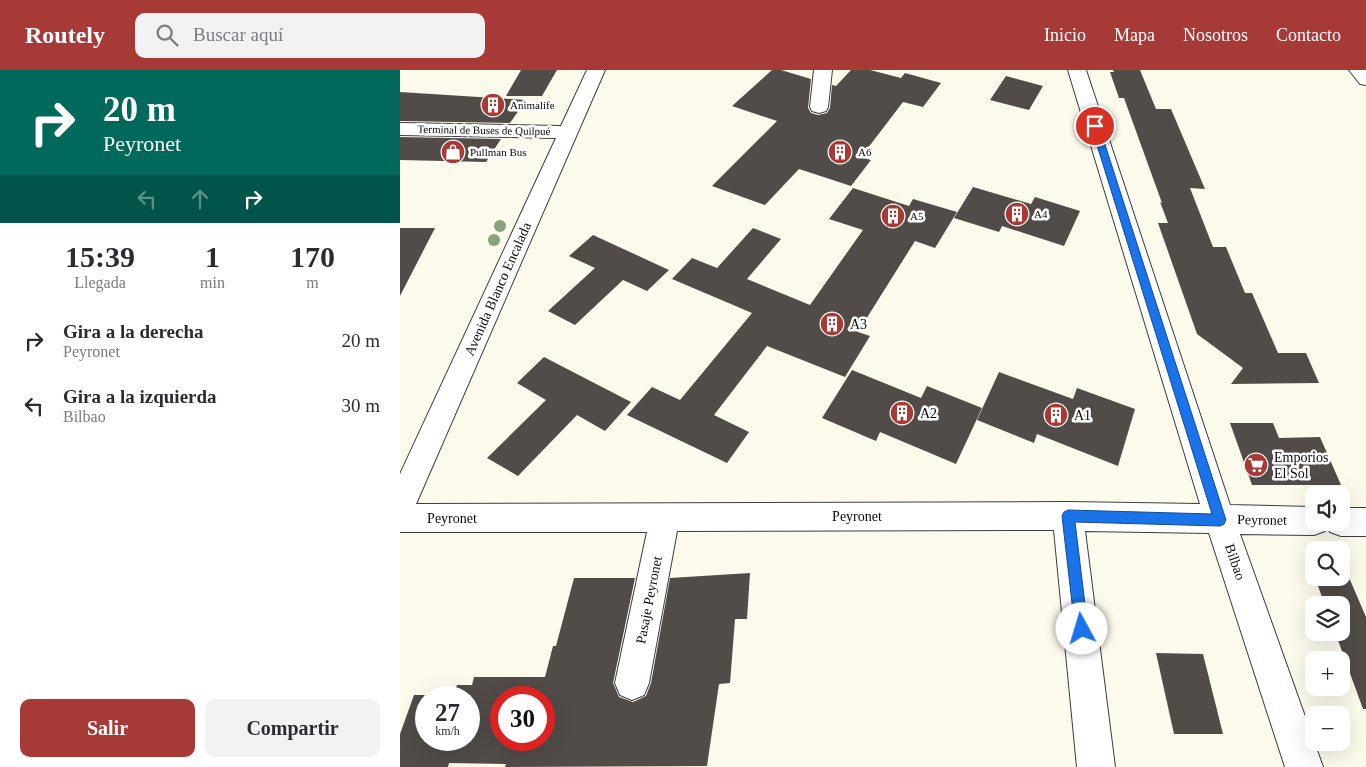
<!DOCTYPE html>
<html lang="es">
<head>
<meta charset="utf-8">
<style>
	:root { --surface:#fff; --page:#f2f2f3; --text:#2b2b33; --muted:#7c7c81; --accent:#a73936 }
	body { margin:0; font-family:Georgia,serif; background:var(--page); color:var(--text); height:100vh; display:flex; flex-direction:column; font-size:19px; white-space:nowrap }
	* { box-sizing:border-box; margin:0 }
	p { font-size:16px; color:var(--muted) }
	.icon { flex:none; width:28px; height:28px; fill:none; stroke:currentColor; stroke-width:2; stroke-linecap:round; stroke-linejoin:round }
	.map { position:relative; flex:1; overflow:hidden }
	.drawer { display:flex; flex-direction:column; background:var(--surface); width:400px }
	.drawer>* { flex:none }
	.guide { background:#00695c; color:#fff; overflow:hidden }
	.buttons { position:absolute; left:905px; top:416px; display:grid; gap:10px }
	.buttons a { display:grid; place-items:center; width:45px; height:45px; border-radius:10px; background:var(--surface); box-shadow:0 5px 20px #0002; font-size:25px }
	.speed { position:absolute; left:15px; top:616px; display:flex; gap:10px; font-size:25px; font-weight:700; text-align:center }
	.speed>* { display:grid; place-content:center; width:65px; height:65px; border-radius:50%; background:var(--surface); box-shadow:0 5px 20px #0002; line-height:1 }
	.speed small { font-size:12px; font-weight:400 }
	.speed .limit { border:8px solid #d22; background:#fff; color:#111 }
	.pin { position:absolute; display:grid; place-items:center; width:42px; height:42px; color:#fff; margin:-21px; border:2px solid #fff; border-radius:50%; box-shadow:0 1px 5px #0007 }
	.me { position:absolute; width:55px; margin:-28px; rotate:354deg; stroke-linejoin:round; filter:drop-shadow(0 0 4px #0008) }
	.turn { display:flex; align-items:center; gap:18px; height:105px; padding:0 20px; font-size:22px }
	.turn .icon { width:65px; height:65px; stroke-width:2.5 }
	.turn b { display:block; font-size:35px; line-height:42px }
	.lanes { display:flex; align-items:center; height:48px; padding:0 20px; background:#0003; justify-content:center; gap:25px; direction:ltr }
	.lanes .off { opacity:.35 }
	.eta { display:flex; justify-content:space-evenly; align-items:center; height:85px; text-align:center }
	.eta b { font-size:30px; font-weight:600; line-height:35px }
	.primary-button { display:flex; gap:10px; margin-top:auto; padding:10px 20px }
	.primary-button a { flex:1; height:58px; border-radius:10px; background:var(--accent); color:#fff; font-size:20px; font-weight:600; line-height:58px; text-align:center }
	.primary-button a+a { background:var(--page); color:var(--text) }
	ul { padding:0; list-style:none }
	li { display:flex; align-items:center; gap:15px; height:65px; padding:0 20px }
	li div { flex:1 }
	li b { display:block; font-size:19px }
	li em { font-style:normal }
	header { display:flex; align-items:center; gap:30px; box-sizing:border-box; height:70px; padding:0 25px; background:var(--accent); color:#fff }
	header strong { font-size:24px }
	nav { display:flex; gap:28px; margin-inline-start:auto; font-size:18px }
	.search { width:350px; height:45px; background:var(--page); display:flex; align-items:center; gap:12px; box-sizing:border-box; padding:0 18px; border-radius:10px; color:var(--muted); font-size:19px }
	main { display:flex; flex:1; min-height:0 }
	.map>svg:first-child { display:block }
</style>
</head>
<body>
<header>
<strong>Routely</strong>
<div class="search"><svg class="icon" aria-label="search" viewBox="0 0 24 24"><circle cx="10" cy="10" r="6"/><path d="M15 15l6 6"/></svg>Buscar aquí</div>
<nav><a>Inicio</a><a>Mapa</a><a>Nosotros</a><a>Contacto</a></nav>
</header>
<main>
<section class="drawer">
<div class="guide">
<div class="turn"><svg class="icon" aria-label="right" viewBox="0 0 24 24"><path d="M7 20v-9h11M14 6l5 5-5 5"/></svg><div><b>20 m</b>Peyronet</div></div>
<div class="lanes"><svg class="icon off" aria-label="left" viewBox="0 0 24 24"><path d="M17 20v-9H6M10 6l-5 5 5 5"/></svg><svg class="icon off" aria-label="ahead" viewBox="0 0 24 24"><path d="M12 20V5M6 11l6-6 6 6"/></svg><svg class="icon" aria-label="right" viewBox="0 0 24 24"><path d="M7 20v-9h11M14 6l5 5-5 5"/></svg></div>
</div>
<div class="eta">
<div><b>15:39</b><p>Llegada</p></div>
<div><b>1</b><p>min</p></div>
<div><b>170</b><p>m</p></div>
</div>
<ul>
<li><svg class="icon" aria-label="right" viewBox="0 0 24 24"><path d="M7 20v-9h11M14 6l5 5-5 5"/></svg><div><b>Gira a la derecha</b><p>Peyronet</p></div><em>20 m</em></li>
<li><svg class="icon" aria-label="left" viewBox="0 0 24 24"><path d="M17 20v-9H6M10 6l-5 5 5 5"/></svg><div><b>Gira a la izquierda</b><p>Bilbao</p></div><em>30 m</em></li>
</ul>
<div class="primary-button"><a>Salir</a><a>Compartir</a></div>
</section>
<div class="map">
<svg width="966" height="697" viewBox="0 0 966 697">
	<rect width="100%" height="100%" fill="#fcfaea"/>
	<g fill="#514c48" fill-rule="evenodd">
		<polygon points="121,0 157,0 142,26 106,26"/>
		<polygon points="372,0 381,0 411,9 408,38 411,43 418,45 427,43 430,38 432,15 436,16 451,0 470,0 501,8 505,3 541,13 523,37 503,32 461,87 471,90 451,116 399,99 365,135 312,116 377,51 332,36"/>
		<polygon points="713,0 740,0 756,39 771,39 805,119 790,118 813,177 826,177 845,223 852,223 878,283 906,283 919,313 831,314 843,298 797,264 758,153 768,153 760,132 762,133 724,28 719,28 710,2 714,2"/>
		<polygon points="606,6 643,16 629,40 590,30"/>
		<polygon points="0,22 126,30 110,53 0,51"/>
		<polygon points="0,67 101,69 86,92 0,90"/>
		<polygon points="573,117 631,134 635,127 680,141 664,176 602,156 599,162 554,148"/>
		<polygon points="453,118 509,136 513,129 557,142 535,178 515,171 458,262 470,266 445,307 367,276 314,345 349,362 327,393 227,345 252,317 280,330 352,243 272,209 292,188 317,198 353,158 381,169 347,209 410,235 463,160 429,149"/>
		<polygon points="0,158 35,158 0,226"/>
		<polygon points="193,165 269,200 247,221 223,210 175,255 148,241 195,198 169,186"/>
		<polygon points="144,287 231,332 205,361 177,345 118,406 87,388 146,330 117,313"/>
		<polygon points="452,300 521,328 527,316 582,338 556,394 480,362 476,371 422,348"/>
		<polygon points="599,302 673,329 677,318 735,339 718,396 637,364 634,373 577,350"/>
		<polygon points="830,353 873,353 879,368 920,367 941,415 852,415"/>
		<polygon points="941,496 944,496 966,547 966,639 963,639 935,562 941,562 941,535 925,535 915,508 941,508"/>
		<path d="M350 503 347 549H335L330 613 319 614 307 696 105 697 106 694 49 693 48 697H0V664L14 625H53L57 615H72L74 607H145L153 576H156L174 508H235L213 613 219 627 233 632 246 626 251 613 270 508ZM26 628H69V670H26ZM101 628H144V670H101Z"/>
		<polygon points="756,583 803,584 823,664 774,664"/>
	</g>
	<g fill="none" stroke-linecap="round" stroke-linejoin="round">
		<g stroke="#3d3d3d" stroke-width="2">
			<g id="minor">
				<polygon points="187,0 205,0 16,434 668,432 800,434 668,0 686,0 830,435 914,437 914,452 941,452 941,438 966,438 966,466 941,466 930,462 927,455 925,461 914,465 840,464 923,697 885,697 809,463 685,461 715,697 677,697 654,460 277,461 249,613 244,625 232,630 220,625 215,613 247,462 0,462 0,404 156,68 0,65 0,53 161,56"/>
				<polygon points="414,0 432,0 428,37 426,41 419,43 412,41 410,37"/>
				<polygon points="949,0 966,0 966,15 960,14"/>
			</g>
		</g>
		<use href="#minor" fill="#fff" fill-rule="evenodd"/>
	</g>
	<g fill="#89a17d">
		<circle cx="100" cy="156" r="6"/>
		<circle cx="94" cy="170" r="6"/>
	</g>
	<polygon fill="#1a73e8" stroke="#114b97" points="692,54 699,56 826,450 824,454 820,456 675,452 688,559 686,564 682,566 677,564 675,559 662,446 664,442 668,440 812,444 691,56"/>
	<defs>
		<g id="building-disc" transform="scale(1.25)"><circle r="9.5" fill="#a73936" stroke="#fff"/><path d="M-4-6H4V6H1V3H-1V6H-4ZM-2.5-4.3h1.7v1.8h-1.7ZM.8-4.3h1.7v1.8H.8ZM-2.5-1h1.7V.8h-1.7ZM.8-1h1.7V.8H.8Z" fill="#fff"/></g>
		<g id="shop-disc" transform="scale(1.25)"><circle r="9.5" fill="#a73936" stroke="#fff"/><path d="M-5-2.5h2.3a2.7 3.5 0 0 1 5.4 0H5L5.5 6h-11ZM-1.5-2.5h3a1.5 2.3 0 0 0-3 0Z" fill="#fff"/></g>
		<g id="supermarket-disc" transform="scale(1.25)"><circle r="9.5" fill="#a73936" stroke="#fff"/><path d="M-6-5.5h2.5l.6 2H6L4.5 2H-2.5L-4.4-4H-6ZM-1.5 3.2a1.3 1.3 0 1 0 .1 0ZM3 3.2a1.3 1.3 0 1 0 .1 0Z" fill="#fff"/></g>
	</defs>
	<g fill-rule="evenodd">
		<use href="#building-disc" x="93" y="35"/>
		<use href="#shop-disc" x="53" y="82"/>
		<use href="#building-disc" x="440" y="82"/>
		<use href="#building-disc" x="617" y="144"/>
		<use href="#building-disc" x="493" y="146"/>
		<use href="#building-disc" x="432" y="254"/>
		<use href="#building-disc" x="502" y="343"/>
		<use href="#building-disc" x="656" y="345"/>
		<use href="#supermarket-disc" x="856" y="395"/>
	</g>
	<g text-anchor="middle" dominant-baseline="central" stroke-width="5" stroke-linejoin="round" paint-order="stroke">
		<g font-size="11" fill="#0a0a0a" stroke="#fff" text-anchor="start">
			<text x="110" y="35">Animalife</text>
			<text x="70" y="82">Pullman Bus</text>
			<text x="458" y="82">A6</text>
			<text x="634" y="144">A4</text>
			<text x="510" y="146">A5</text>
		</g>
		<g font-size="11" fill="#0a0a0a" stroke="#fff">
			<text transform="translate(84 60) rotate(1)">Terminal de Buses de Quilpué</text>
		</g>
		<g font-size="14" fill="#0a0a0a" stroke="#fff">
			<text transform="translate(98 219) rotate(-66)">Avenida Blanco Encalada</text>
			<text x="457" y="446">Peyronet</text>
			<text x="52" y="448">Peyronet</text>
			<text transform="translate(862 450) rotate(1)">Peyronet</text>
			<text transform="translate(835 492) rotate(71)">Bilbao</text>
			<text transform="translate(249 530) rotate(-79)">Pasaje Peyronet</text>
		</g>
		<g font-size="14" fill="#0a0a0a" stroke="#fff" text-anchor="start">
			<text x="450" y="254">A3</text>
			<text x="520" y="343">A2</text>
			<text x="674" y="345">A1</text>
			<text x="874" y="387">Emporios<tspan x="874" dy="16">El Sol</tspan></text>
		</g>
	</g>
</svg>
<div class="buttons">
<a><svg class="icon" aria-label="sound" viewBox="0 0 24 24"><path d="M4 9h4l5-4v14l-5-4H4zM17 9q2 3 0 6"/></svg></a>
<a><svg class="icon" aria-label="search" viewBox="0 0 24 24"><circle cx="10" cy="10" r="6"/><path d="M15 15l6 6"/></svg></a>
<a><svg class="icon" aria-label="layers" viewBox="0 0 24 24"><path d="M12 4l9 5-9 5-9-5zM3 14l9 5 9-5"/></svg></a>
<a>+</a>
<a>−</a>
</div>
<div class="speed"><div>27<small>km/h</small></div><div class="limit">30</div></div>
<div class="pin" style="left:695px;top:56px;background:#d93025"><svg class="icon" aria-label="arrive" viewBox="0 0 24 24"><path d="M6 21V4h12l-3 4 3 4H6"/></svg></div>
<svg class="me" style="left:682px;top:559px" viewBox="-20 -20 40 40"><circle r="19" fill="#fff"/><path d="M0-13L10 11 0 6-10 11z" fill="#1a73e8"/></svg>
</div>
</main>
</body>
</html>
